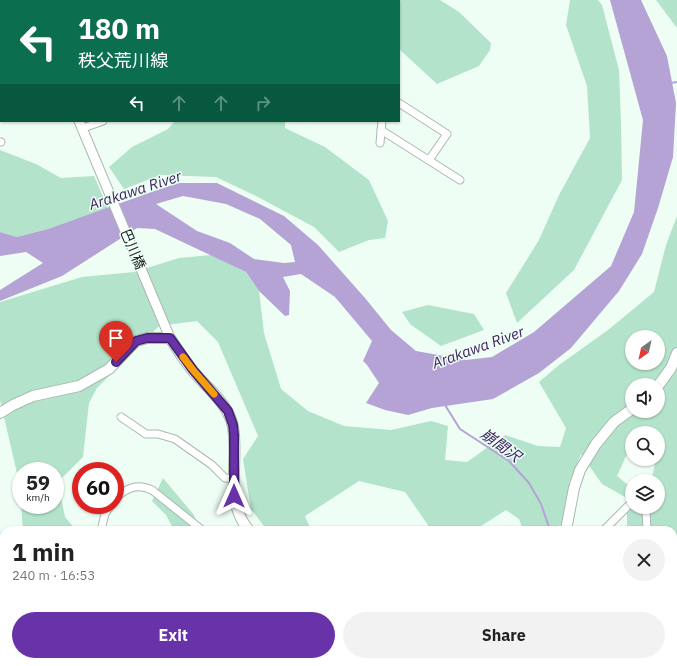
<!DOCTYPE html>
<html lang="en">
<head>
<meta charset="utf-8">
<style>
	:root { --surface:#fff; --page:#f2f2f2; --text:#222; --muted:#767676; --accent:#6832a9 }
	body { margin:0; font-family:"IBM Plex Sans","Noto Sans JP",sans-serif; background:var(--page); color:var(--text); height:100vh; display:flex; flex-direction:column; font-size:15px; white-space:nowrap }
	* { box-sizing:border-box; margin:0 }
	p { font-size:13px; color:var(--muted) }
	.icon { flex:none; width:22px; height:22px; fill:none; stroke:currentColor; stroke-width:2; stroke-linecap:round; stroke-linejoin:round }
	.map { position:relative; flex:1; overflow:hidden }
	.drawer { position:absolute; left:0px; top:526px; width:677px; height:140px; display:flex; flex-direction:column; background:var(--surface); border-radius:12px 12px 0 0; box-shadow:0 1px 3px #0004 }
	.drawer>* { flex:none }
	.top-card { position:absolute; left:0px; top:0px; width:400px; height:122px; box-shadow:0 1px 3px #0004; background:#0b6e4f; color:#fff; overflow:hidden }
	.needle { width:26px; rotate:213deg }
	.tools { position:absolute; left:625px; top:330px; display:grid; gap:8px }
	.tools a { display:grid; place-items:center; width:40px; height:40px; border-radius:50%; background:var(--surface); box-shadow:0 1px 3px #0004; font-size:20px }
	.speed { position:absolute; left:12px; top:462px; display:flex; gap:8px; font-size:20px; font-weight:700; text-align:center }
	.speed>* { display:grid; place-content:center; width:52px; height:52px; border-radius:50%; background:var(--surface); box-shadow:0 1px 3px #0004; line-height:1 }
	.speed small { font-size:10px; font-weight:400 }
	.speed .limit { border:6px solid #d22; background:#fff; color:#111 }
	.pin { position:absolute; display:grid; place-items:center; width:34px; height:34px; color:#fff; margin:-41px -17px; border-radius:50% 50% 50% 0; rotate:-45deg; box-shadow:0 0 4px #0007 }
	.pin .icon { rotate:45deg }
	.me { position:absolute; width:44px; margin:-22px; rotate:0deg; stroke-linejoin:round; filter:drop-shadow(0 0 3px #0008) }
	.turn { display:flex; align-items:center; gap:14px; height:84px; padding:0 12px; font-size:18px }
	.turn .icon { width:52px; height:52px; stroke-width:2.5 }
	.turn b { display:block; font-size:28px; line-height:34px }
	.lanes { display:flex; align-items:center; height:38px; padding:0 12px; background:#0003; justify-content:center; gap:20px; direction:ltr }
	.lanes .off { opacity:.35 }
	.round { display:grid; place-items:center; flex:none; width:42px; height:42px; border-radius:21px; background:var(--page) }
	.head { display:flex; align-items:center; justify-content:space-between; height:68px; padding:0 12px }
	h1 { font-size:24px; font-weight:800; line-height:30px }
	.button { display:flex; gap:8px; margin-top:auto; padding:8px 12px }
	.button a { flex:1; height:46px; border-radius:24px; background:var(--accent); color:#fff; font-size:16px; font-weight:800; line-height:46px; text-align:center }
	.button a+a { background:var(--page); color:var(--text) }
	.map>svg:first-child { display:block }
</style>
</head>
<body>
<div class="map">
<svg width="677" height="666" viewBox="0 0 677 666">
	<rect width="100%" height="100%" fill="#eefef5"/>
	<g fill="#b3e3ca" fill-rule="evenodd">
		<polygon points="0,0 181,0 1,1 1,13"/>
		<polygon points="387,0 440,0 459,12 491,43 490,50 479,66 437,84 399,49 399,1"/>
		<polygon points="570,0 598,0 602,5 619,70 621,123 622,180 574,270 517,323 506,293 539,240 559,195 590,138 587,86 566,25"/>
		<polygon points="656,0 677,0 677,28"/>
		<polygon points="175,121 285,121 285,128 325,147 369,180 388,221 385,238 369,240 339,252 314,227 256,196 216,177 161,175 124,189 109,167 132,147 168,129"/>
		<polygon points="0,150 36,164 61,178 94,176 108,208 48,229 17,237 0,232"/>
		<path d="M677 216V544H673V530H627V498L602 484 581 454 569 483V530H523L519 519 506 510 475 530H426L428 525 405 492 359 481 305 516 311 530H263L264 526 251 509 243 459 258 436 218 342 197 321 159 326 97 388 89 403 83 457 58 482 65 517 76 530H23L21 505H55V471H21V499L20 486 0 400V302L82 277 134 272 179 258 211 255 246 272 259 291 264 333 281 389 308 411 344 426 391 430 431 421 448 426 445 460 467 462 505 435 538 446 560 447 566 428 539 382 559 365 608 330 654 292 666 245ZM632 337H658V363H632ZM632 385H658V411H632ZM643 431 646 433H658V442L659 443 658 459H656L651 481H658V507H632V488L617 476 632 443V433H641Z"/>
		<polygon points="428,305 474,314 484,330 441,346 410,324 402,312"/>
		<polygon points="163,478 194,515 200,530 174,530 166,515 152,501"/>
		<polygon points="673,645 677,647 677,666 557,666 556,662 673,662"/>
		<polygon points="10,662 163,662 164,666 10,666"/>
		<polygon points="241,662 418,662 418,663 416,666 240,666"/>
	</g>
	<path fill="#b4a3d4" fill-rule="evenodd" d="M610 0H641L667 56 676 103 673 157 658 208 642 254 619 291 571 348 539 373 493 399 432 408 408 415 385 410 366 403 379 383 367 365 363 361 372 341 335 297 301 274 283 277 290 291 289 315 285 316 259 291 246 272 155 229 137 228 62 276 0 301V290L43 263 26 252 0 256V232L17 237 48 229 160 189 179 183H217L284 216 318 245 365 298 391 330 416 351 466 360 492 357 534 332 611 266 634 212 643 120ZM183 196 226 204 260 219 291 245 295 262 284 263 254 259 230 243 197 231 156 204Z"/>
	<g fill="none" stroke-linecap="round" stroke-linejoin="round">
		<g stroke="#b4a3d4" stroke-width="2">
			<polyline points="670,83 677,82"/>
			<polyline points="445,405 460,429 509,461 529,483 541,504 550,530"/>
			<polyline points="549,666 550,662"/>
		</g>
		<g stroke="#aab9b1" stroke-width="5.5">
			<polyline id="lane" points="278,662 280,666"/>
		</g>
		<g stroke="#aab9b1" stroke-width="9">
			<g id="street">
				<polyline points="399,103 447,134 429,160"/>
				<polyline points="83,128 103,121"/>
				<polyline points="381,130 460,180"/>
				<polyline points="0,142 1,142"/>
				<polyline points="380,143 382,121"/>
				<polyline points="121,417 146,434 158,434 175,439 212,465 225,478 234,479"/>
				<path d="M115 499C126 488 137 483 152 490L202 530"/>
				<polyline points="644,507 646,511 647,530"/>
				<polyline points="101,530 105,514 111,505"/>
				<polyline points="604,530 632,502"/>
				<polyline points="673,616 677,615"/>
			</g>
		</g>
		<g stroke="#aab9b1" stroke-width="11">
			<g id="secondary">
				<polyline points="0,26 1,26"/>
				<polyline points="79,121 170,338"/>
				<polyline points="497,666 499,662"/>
			</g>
		</g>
		<g stroke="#aab9b1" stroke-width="12">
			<g id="primary">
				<polyline points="658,386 671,368 677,353"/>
				<path d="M0 413 13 405 33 396 79 386 109 369 136 341 147 338H170C177 349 184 360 193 371 207 388 229 404 233 427 239 460 224 503 249 530"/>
				<polyline points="566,530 574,488 580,470 596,444 614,422 632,409"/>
			</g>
		</g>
		<use href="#lane" stroke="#fff" stroke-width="3.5"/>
		<use href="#street" stroke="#fff" stroke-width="7"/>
		<use href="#secondary" stroke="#fff" stroke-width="9"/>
		<use href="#primary" stroke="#fff" stroke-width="10"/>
	</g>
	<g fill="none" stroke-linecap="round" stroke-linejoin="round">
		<g stroke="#44206e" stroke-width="10">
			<polyline id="route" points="116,362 136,341 147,338 170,338 193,370 228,411 233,425 234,435 234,496"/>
		</g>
		<use href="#route" stroke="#6832a9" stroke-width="7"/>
		<polyline stroke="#f59e0b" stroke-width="7" points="183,357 193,370 214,394"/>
	</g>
	<g text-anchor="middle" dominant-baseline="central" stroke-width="3" stroke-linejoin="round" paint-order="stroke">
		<g font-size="14" fill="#202623" stroke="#eefef5">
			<text transform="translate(133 249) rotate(67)">巴川橋</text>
		</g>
		<g font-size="15" font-style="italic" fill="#3c235f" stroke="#eefef5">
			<text transform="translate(135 190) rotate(-18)">Arakawa River</text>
			<text transform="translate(478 347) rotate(-20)">Arakawa River</text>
			<text transform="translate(501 445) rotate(36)">崩間沢</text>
		</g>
	</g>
</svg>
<div class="tools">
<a><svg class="needle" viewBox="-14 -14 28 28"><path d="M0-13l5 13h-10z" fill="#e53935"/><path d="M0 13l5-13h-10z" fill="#767676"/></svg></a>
<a><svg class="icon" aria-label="sound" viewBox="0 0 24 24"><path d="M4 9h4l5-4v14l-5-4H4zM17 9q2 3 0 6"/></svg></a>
<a><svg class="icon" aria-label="search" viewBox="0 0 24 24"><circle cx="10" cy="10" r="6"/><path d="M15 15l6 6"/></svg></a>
<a><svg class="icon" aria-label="layers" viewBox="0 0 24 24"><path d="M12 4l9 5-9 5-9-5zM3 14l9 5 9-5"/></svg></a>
</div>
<div class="speed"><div>59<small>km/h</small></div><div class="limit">60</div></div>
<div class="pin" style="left:116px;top:362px;background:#d93025"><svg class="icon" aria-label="arrive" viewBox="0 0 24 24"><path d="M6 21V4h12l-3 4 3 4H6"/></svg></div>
<svg class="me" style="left:234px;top:496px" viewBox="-20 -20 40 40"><path d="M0-17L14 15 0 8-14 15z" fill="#6832a9" stroke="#fff" stroke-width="4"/></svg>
<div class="top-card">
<div class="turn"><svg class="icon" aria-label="left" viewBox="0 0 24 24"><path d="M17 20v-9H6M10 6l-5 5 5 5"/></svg><div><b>180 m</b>秩父荒川線</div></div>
<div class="lanes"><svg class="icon" aria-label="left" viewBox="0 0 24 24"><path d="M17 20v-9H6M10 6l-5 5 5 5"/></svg><svg class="icon off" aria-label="ahead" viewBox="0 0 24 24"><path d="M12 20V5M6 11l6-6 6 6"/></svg><svg class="icon off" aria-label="ahead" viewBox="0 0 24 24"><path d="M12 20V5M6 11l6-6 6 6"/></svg><svg class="icon off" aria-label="right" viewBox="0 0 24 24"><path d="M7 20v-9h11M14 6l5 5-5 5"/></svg></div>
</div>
<section class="drawer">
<div class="head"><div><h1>1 min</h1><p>240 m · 16:53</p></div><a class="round"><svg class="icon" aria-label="close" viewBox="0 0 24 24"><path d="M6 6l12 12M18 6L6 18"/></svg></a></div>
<div class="button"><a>Exit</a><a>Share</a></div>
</section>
</div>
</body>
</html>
